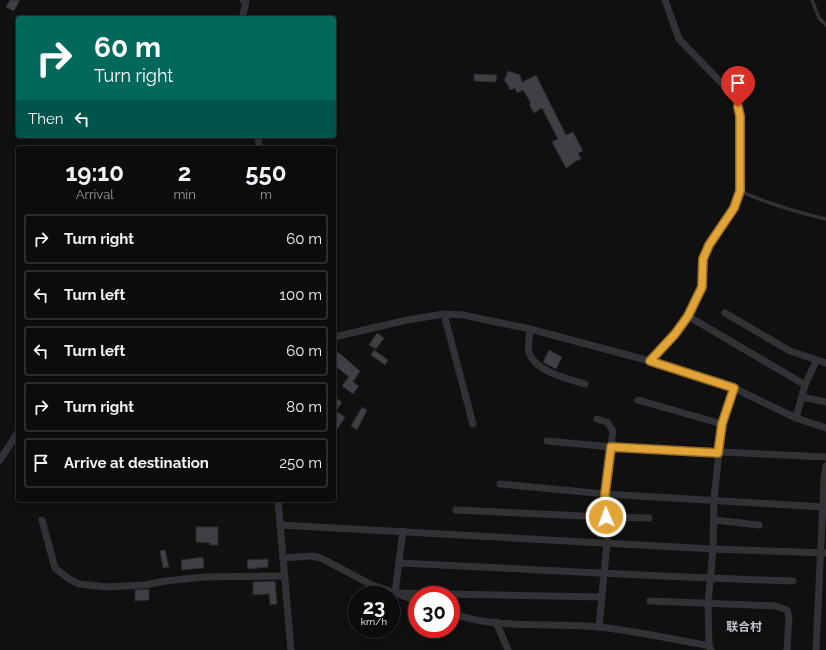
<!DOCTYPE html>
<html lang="en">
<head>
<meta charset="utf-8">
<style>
	:root { --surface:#0c0c0d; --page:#1a1a1b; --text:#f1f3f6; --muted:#9a9b9d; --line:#2c2c2e }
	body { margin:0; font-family:Raleway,"Noto Sans SC",sans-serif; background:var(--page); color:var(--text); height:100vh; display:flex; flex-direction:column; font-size:15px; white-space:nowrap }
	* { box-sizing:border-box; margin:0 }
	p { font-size:13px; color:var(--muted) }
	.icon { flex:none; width:22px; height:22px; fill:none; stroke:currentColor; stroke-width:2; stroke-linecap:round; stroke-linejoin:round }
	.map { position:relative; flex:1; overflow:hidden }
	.details { position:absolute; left:16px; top:146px; width:320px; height:356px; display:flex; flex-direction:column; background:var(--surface); border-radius:4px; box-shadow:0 2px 6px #0003,0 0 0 1px var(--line) }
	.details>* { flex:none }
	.banner { position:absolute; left:16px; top:16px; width:320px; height:122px; border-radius:4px; box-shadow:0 2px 6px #0003,0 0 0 1px var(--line); background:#00695c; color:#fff; overflow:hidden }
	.speed { position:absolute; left:348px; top:586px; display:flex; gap:8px; font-size:20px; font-weight:700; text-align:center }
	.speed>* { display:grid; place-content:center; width:52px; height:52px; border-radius:50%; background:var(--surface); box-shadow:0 2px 6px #0003,0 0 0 1px var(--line); line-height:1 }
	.speed small { font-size:10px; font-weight:400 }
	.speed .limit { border:6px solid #d22; background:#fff; color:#111 }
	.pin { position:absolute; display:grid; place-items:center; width:34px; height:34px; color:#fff; margin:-41px -17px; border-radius:50% 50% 50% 0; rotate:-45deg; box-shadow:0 0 4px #0007 }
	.pin .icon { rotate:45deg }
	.me { position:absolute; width:44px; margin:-22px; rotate:358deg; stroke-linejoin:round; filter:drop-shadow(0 0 3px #0008) }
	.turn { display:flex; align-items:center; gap:14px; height:84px; padding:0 12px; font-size:18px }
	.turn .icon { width:52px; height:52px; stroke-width:2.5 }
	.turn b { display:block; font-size:28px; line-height:34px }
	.then { display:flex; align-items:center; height:38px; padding:0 12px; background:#0003; gap:8px; font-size:15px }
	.eta { display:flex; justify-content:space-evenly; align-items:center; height:68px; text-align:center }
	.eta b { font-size:24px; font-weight:700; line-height:28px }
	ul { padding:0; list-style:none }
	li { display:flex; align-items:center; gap:12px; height:50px; margin:0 8px 6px; padding:0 4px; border:2px solid var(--line); border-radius:4px }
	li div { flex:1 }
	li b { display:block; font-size:15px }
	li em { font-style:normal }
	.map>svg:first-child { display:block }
</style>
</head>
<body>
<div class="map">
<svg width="826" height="650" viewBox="0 0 826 650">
	<rect width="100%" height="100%" fill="#101011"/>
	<g fill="#3f4044" stroke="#2a2a2d">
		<polygon points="10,0 20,0 14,11 6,7"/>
		<polygon points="508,71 520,75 522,82 536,75 566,135 573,132 583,151 578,153 581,159 574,162 574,163 566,168 552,142 558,139 542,108 534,113 529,104 531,103 523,90 517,93 515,88 510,90 506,82 504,81"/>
		<polygon points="474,74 497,75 496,82 474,81"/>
		<polygon points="377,333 384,338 376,349 369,345"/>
		<polygon points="374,350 388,360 385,365 371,355"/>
		<polygon points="549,350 562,357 556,369 543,362"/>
		<polygon points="338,352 360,371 353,382 359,386 353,394 342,386 349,377 334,365 334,358"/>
		<polygon points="334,397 342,402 336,411 345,417 334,434"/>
		<polygon points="362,407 367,410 357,430 351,426"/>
		<polygon points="196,527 218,527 218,545 210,545 210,543 196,542"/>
		<polygon points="165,550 169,567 163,568 160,551"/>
		<polygon points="203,557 204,568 182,570 181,560"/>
		<polygon points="268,559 268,567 248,569 247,560"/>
		<polygon points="275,581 277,604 270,605 269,594 253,595 253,582"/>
		<polygon points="149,589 149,600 135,601 135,590"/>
	</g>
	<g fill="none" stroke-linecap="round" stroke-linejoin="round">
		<g stroke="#313236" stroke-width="3.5">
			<polyline points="812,0 819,18 826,25"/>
			<path d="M740 191C768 204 796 212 826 219"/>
		</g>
		<g stroke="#313236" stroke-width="7">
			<polyline points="242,18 246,2 243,0"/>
			<polyline points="257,136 260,148"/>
			<polyline points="725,313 790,351 826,363"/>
			<polyline points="444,314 473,424"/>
			<polyline points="688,316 805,385"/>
			<path d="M530 329C530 335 527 347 529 353 536 372 568 379 585 384"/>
			<polyline points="334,337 407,320 444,314 463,315 530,329 650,361 734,388 796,418 826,428"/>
			<polyline points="650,361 675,334 688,316 702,287 703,259 709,245 734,208 740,191 740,116 735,97 679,39 665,0"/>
			<polyline points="802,397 826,402"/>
			<polyline points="638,400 722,424"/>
			<polyline points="796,418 805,385 816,361"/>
			<polyline points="597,419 607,422 613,431 605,494 607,543 599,627"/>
			<polyline points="547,441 611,447 826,457"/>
			<polyline points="0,460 18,432"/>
			<polyline points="500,484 605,494 823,507"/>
			<polyline points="278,500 291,650"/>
			<polyline points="456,510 606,517 649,518"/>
			<polyline points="42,520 55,568 69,579 79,584 107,587 144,585 166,581 204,577 284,576"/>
			<polyline points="714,520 759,525"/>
			<polyline points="280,525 713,549 826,553"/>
			<polyline points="403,531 395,593 602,597"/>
			<polyline points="283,558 311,556 321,558 370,584 417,601"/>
			<path d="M399 563C530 569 661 577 793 581"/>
			<polyline points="650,601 776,606 787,610 789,617 787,650"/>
			<path d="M451 613C497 630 550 622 599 627 636 631 673 639 709 646"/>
			<polyline points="496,622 508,650"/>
			<polyline points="711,650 709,646 708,604 713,549 714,499 722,424 734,388"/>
			<polyline points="816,650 824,479 826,466"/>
		</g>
	</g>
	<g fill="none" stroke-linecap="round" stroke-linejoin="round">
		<g stroke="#936b24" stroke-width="10">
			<polyline id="route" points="606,517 605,494 611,447 718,453 722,424 734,388 650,361 675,334 688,316 702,287 703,259 709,245 734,208 740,191 740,116 738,107"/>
		</g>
		<use href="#route" stroke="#e2a437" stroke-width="7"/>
	</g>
	<g text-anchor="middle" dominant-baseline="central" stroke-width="3.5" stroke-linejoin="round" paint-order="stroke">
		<g font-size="12" font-weight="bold" fill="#c3c6cd" stroke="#0b0b0c">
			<text x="744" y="627">联合村</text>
		</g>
	</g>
</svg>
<div class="speed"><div>23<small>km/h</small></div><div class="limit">30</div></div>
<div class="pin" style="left:738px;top:107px;background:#d93025"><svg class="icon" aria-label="arrive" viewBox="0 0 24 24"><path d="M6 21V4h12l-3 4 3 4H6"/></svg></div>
<svg class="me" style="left:606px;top:517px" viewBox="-20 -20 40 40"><circle r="17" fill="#e2a437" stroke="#fff" stroke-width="3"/><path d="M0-11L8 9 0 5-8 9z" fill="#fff"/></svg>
<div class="banner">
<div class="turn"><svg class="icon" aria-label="right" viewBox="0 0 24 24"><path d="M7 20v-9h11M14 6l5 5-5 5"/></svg><div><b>60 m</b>Turn right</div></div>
<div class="then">Then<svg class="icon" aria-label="left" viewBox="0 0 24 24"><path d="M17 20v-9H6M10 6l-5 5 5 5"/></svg></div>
</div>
<section class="details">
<div class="eta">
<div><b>19:10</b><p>Arrival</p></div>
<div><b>2</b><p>min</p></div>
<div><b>550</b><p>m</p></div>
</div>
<ul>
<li><svg class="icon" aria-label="right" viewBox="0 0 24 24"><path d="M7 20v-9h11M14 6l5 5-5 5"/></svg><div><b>Turn right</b></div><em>60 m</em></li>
<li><svg class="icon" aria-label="left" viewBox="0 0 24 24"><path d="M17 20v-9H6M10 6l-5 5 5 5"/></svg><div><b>Turn left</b></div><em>100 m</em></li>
<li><svg class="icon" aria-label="left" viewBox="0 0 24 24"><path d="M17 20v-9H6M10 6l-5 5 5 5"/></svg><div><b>Turn left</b></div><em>60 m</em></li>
<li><svg class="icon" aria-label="right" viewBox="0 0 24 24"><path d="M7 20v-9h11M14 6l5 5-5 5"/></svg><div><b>Turn right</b></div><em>80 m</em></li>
<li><svg class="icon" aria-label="arrive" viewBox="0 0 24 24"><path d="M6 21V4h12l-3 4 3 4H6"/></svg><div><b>Arrive at destination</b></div><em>250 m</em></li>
</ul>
</section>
</div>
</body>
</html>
